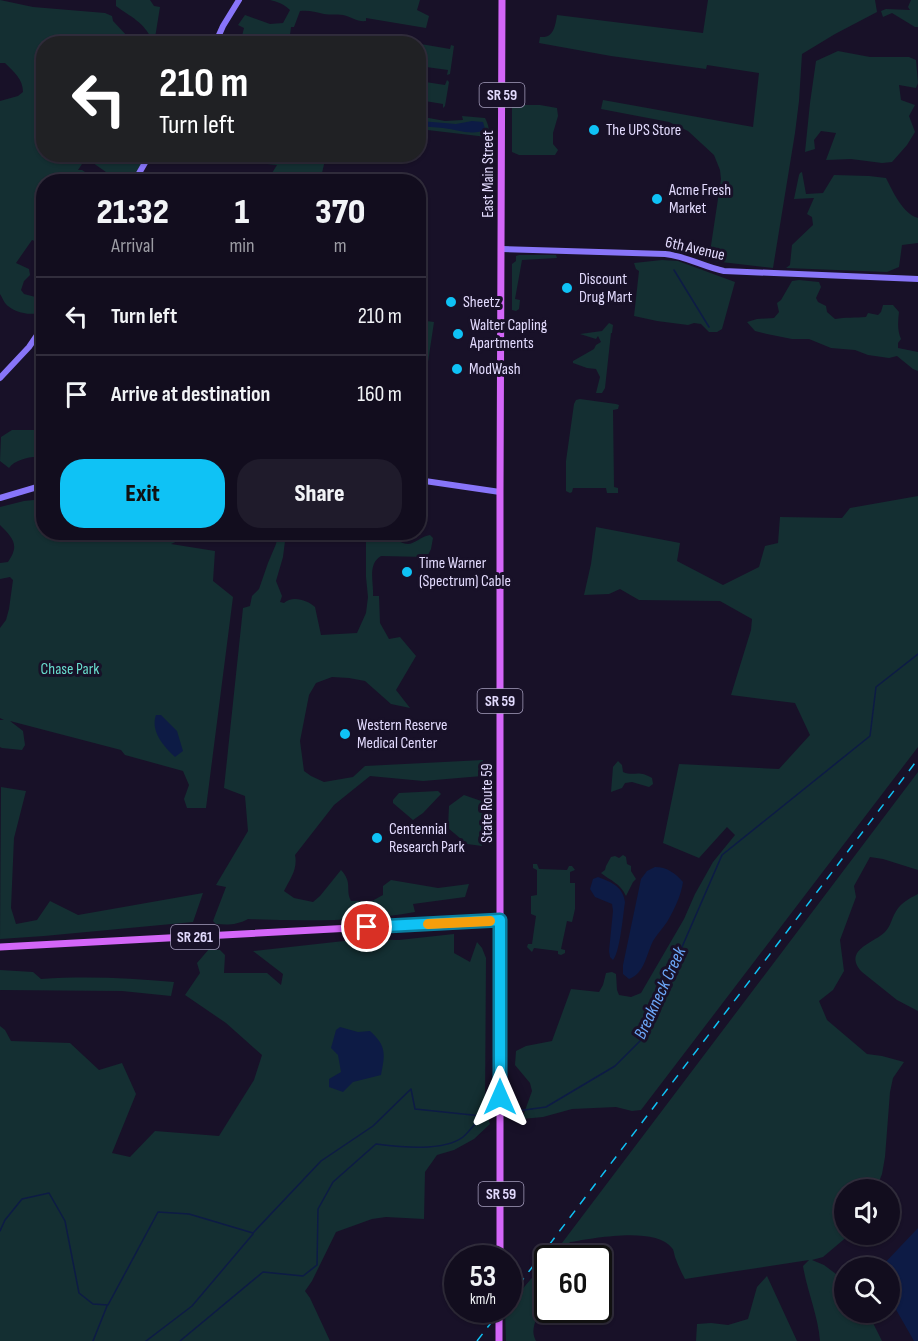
<!DOCTYPE html>
<html lang="en">
<head>
<meta charset="utf-8">
<style>
	:root { --surface:#120d1e; --page:#1f1b2b; --text:#f1f3f6; --muted:#9c9ca4; --line:#312d3c; --accent:#0fc2f5 }
	body { margin:0; font-family:"Sofia Sans Condensed",sans-serif; background:var(--page); color:var(--text); height:100vh; display:flex; flex-direction:column; font-size:22px; white-space:nowrap }
	* { box-sizing:border-box; margin:0 }
	p { font-size:20px; color:var(--muted) }
	.icon { flex:none; width:33px; height:33px; fill:none; stroke:currentColor; stroke-width:2; stroke-linecap:round; stroke-linejoin:round }
	.map { position:relative; flex:1; overflow:hidden }
	.drawer { position:absolute; left:36px; top:174px; width:390px; height:366px; display:flex; flex-direction:column; background:var(--surface); border-radius:24px; box-shadow:0 2px 4px #0004,0 0 0 2px var(--line) }
	.drawer>* { flex:none }
	.banner { position:absolute; left:36px; top:36px; width:390px; height:126px; border-radius:24px; box-shadow:0 2px 4px #0004,0 0 0 2px var(--line); background:#202124; color:#fff; overflow:hidden }
	.tools { position:absolute; left:834px; top:1179px; display:grid; gap:12px }
	.tools a { display:grid; place-items:center; width:66px; height:66px; border-radius:50%; background:var(--surface); box-shadow:0 2px 4px #0004,0 0 0 2px var(--line); font-size:30px }
	.speed { position:absolute; left:444px; top:1245px; display:flex; gap:12px; font-size:30px; font-weight:700; text-align:center }
	.speed>* { display:grid; place-content:center; width:78px; height:78px; border-radius:50%; background:var(--surface); box-shadow:0 2px 4px #0004,0 0 0 2px var(--line); line-height:1 }
	.speed small { font-size:15px; font-weight:400 }
	.speed .limit { border:3px solid #111; border-radius:9px; background:#fff; color:#111 }
	.pin { position:absolute; display:grid; place-items:center; width:51px; height:51px; color:#fff; margin:-26px; border:3px solid #fff; border-radius:50%; box-shadow:0 2px 6px #0007 }
	.me { position:absolute; width:66px; margin:-33px; rotate:0deg; stroke-linejoin:round; filter:drop-shadow(0 0 4px #0008) }
	.turn { display:flex; align-items:center; gap:21px; height:126px; padding:0 24px; font-size:27px }
	.turn .icon { width:78px; height:78px; stroke-width:2.5 }
	.turn b { display:block; font-size:42px; line-height:51px }
	.eta { display:flex; justify-content:space-evenly; align-items:center; height:102px; text-align:center }
	.eta b { font-size:36px; font-weight:800; line-height:42px }
	.primary-button { display:flex; gap:12px; margin-top:auto; padding:12px 24px }
	.primary-button a { flex:1; height:69px; border-radius:24px; background:var(--accent); color:#111; font-size:24px; font-weight:800; line-height:69px; text-align:center }
	.primary-button a+a { background:var(--page); color:var(--text) }
	ul { padding:0; list-style:none }
	li { display:flex; align-items:center; gap:18px; height:78px; padding:0 24px; border-top:2px solid var(--line) }
	li div { flex:1 }
	li b { display:block; font-size:22px }
	li em { font-style:normal }
	.map>svg:first-child { display:block }
</style>
</head>
<body>
<div class="map">
<svg width="918" height="1341" viewBox="0 0 918 1341">
	<rect width="100%" height="100%" fill="#181128"/>
	<g fill="#142f32">
		<path d="M0 0 33 7 105 13 112 16 113 21 128 37 131 36 140 43 44 44V154L146 155 142 165 131 181H100L106 172 86 158 78 170H82L85 172 83 181 44 182 43 242H37L32 240 16 263 29 269 30 275 24 281 21 290 24 294 43 299V311C33 317 13 313 5 303 3 300 2 297 0 294V101L18 96 23 92C23 79 14 72 5 63H0Z"/>
		<path d="M116 0H150L154 6 160 7 155 38 152 40C144 22 131 17 116 6Z"/>
		<path d="M270 0H420L417 10 429 16 426 28 366 18V21C357 22 352 17 343 15 336 14 330 15 324 14 315 12 309 10 300 11L294 27H291L289 43H225L231 38 238 42 241 40 244 28 238 25 245 15 270 24 283 23 290 10C284 4 278 2 270 0Z"/>
		<path d="M708 0H875L877 12 835 34 802 54 799 101 795 133 773 268 713 261 710 252 721 179 720 170 714 155 688 131 669 122 601 109 603 100 753 127 759 73 707 65 706 69 611 56 539 43 540 37C543 37 546 37 548 36 555 32 556 21 557 15L703 33Z"/>
		<polygon points="911,0 918,0 918,27 915,27 892,13 883,17 881,11 886,9 910,10 908,7"/>
		<polygon points="403,36 403,41 450,49 451,45 454,46 450,74 447,75 448,70 419,66 418,44 402,43 402,41 398,41 399,38"/>
		<polygon points="838,51 870,57 909,57 916,60 918,83 916,88 899,85 901,100 915,105 909,116 915,132 907,145 892,162 882,163 851,159 826,160 836,133 821,131 814,140 815,149 805,152 810,103 816,61"/>
		<polygon points="447,80 449,82 445,106 443,108 443,104 419,100 419,81 445,85"/>
		<polygon points="517,105 540,105 557,108 558,116 553,133 553,144 558,150 555,155 519,155 512,152 512,107"/>
		<path d="M418 116 445 121 463 120 462 116 485 118C488 124 491 132 487 137L419 129Z"/>
		<polygon points="249,155 321,155 325,160 322,173 326,181 267,181 277,165 246,162"/>
		<path d="M802 172 806 194 823 193 834 175 869 176 886 178C893 192 903 214 918 218V243L902 245 899 267 887 272 786 268 790 265 792 245 813 225 812 217 807 214 814 198 794 199 799 175 800 173Z"/>
		<polygon points="519,255 556,255 557,258 522,260 515,299 520,300 519,309 516,311 512,310 512,264 516,261 516,256"/>
		<polygon points="662,260 678,261 735,282 722,329 717,332 709,332 701,324 694,323 688,325 657,321 634,316 639,271 636,269 634,263"/>
		<path d="M799 280 819 282 821 287 816 298 818 302 826 306 827 312 835 319C846 317 855 318 866 317L868 313 878 315 881 312 883 305H893L899 312C898 321 897 330 901 339L898 343V348L918 352V371L913 369 897 356 889 358 868 355 855 350 831 348 809 339H792L767 334 755 331 747 322 757 319 774 318 779 312 777 303 781 300 792 281Z"/>
		<polygon points="419,320 434,322 428,362 427,395 419,394"/>
		<polygon points="609,323 613,325 612,333 611,333 605,388 602,393 596,393 600,377 596,369 587,368 573,363 573,361 594,349 596,345 601,342 598,336 596,339 580,334 602,331"/>
		<polygon points="580,399 616,404 619,405 618,409 613,410 614,487 618,488 618,493 607,493 606,488 573,488 572,492 570,493 566,491 566,461 574,404 576,400"/>
		<path d="M12 430H34L43 437V451L40 457C30 456 15 460 9 468L0 461 1 437Z"/>
		<path d="M43 494 44 532 191 533 186 537 171 544 215 551 213 581 233 597 206 808H187L184 799 189 785 183 771 125 755 121 750 10 721 23 731 25 745 22 750 2 748 0 747V720H4L0 718V628L6 620 9 609 13 580 10 577 0 579V563L8 562C20 545 13 538 0 525V507L24 501 34 500V497Z"/>
		<polygon points="918,496 918,747 641,1110 632,1111 616,1107 572,1109 543,1117 522,1119 532,1091 530,1083 515,1065 516,1051 526,1046 552,1041 571,989 599,992 603,985 606,973 612,972 616,974 617,990 619,995 631,997 641,993 684,919 695,894 713,862 735,835 727,827 699,858 663,843 679,764 779,769 810,735 795,703 731,695 751,630 752,619 720,601 639,600 620,589 609,594 584,595 591,564 596,527 680,543 677,561 723,585 759,567 765,546 778,543 780,517 842,518 850,508"/>
		<path d="M278 533H286L283 557 276 581 282 596 280 602 284 603C292 595 308 600 315 607L321 635 357 633 366 613 368 597 366 577V533C372 532 381 531 386 532 394 535 398 544 408 544 414 544 422 536 430 535L433 538 431 549 427 557 381 556C367 564 374 583 373 596H379L380 623 389 639 400 637 416 656 396 690 410 708 391 704 365 681 349 678 332 677 316 683 309 695 300 741 304 771 311 776 324 782 353 777 365 766 483 760 482 776 423 781 370 776 334 805 295 855C298 869 290 879 284 891L294 898 313 902 320 896 341 870C353 883 345 889 351 901H372L383 895V886L391 880 438 888 469 884 465 897 413 904 415 912C360 922 303 921 248 919 237 925 228 925 216 924L213 921 226 887 216 885 248 831 245 796 224 788 243 608 250 606 252 596 259 589 268 563 276 544Z"/>
		<path d="M618 761 622 765 623 772C635 777 637 769 652 778L653 784 649 787 632 782 625 783 622 788 611 792 613 767Z"/>
		<path d="M918 772V870L883 859 870 857 854 886 856 897 840 940 844 971 833 990 819 1001 827 1020 867 1054 882 1056 904 1062 893 1078 890 1092 885 1157 882 1174 876 1189 844 1190V1234L849 1235 823 1257 812 1260 824 1265 844 1280V1312L868 1313 882 1341H820C818 1315 807 1291 803 1266L809 1260 685 1279C681 1272 678 1265 675 1257 674 1254 674 1250 672 1248 656 1226 594 1238 570 1242L556 1258H549L562 1243Z"/>
		<polygon points="1,787 26,791 14,838 11,908 16,924 37,920 50,901 78,915 203,893 193,922 44,936 0,939"/>
		<polygon points="438,791 441,794 423,813 413,820 393,803 393,800 399,793"/>
		<polygon points="464,795 484,802 482,846 467,844 448,828 449,806"/>
		<path d="M623 855 626 857 627 864 631 866V871L636 879 633 882 626 896C620 883 611 881 601 873L605 870 606 866 611 857 615 856 619 858Z"/>
		<polygon points="533,864 537,864 539,869 567,870 569,866 572,866 575,870 570,872 570,883 575,883 575,909 572,922 567,921 561,949 565,950 565,953 561,955 558,954 558,951 534,948 532,952 527,947 528,944 532,944 536,916 531,914 531,896 537,895 537,870 533,868"/>
		<path d="M918 894V1011L897 1000 862 972C842 950 874 943 885 932 890 927 891 921 894 915 899 904 908 899 918 894Z"/>
		<polygon points="454,934 454,953 470,962 477,942 482,948 486,958 485,1107 490,1124 474,1139 454,1150 437,1155 425,1172 424,1219 386,1217 372,1219 336,1232 312,1281 305,1291 310,1298 330,1341 0,1341 0,1026 5,1030 11,1041 70,1043 99,1070 122,1063 136,1094 112,1153 130,1157 155,1131 219,1136 254,1080 262,1055 226,1023 185,995 200,973 197,963 209,949 220,950 225,955 224,973 267,973 281,985 283,974 253,951 362,939 399,940"/>
		<path d="M0 970 33 972 41 979C87 976 129 978 174 982L171 996 122 991 0 990Z"/>
		<path d="M547 1260V1269L533 1287 535 1293 547 1296 548 1310H564V1318L551 1321 538 1315C534 1324 531 1332 536 1341H506L505 1310H508L509 1305Z"/>
		<polygon points="767,1276 797,1341 696,1341 697,1324 711,1323 728,1325 748,1319 757,1287"/>
	</g>
	<g fill="#0d1b45">
		<path d="M420 121 456 124 472 121 483 122 485 129C475 137 455 129 443 128 435 127 427 127 419 126Z"/>
		<path d="M156 715H161L177 731 183 751 175 757C164 747 150 731 156 715Z"/>
		<path d="M655 867C667 867 675 873 683 882 681 896 674 910 667 922 663 928 657 934 653 941 646 955 645 973 629 979L623 974V965L641 879 647 871Z"/>
		<path d="M598 877C612 882 623 887 625 902 623 915 620 952 613 960L610 957 609 951 613 911 612 904 595 897 590 889 593 879Z"/>
		<path d="M340 1027 358 1032 370 1031C387 1046 385 1055 381 1075L353 1082 343 1092 329 1087V1079L341 1072 338 1055 331 1048 336 1030Z"/>
		<polygon points="918,1228 918,1341 914,1341 890,1299 890,1268 881,1267"/>
	</g>
	<g fill="none" stroke-linecap="round" stroke-linejoin="round">
		<g stroke="#0d1b45" stroke-width="1.5">
			<polyline points="674,270 709,327"/>
			<polyline points="503,1113 546,1107 615,1066 642,1039 722,855 870,736 876,687 918,654"/>
			<polyline points="0,1231 5,1220 22,1199 49,1193 65,1221 79,1293 93,1304 108,1305 158,1212 189,1214 253,1233 321,1161 373,1126 411,1089 415,1109 482,1116 498,1113"/>
			<polyline points="93,1341 107,1306"/>
			<polyline points="146,1341 192,1306 253,1234"/>
			<path d="M180 1341 263 1272 303 1276 317 1265 318 1209 333 1182 376 1144C400 1147 443 1152 463 1137 470 1131 476 1122 482 1116"/>
		</g>
		<g stroke="#8875f9" stroke-width="6">
			<polyline points="215,44 223,26 239,0"/>
			<polyline points="134,182 150,154"/>
			<path d="M502 249 665 254C686 256 704 267 724 271L918 279"/>
			<polyline points="0,378 29,347 44,325"/>
			<polyline points="418,480 500,492"/>
			<polyline points="0,498 44,485"/>
		</g>
		<g stroke="#d366f8" stroke-width="7">
			<polyline points="0,947 500,920"/>
			<polyline points="500,1258 500,492 502,0"/>
			<polyline points="499,1341 499,1310"/>
		</g>
		<g stroke="#0fc2f5" stroke-width="1.5" stroke-dasharray="9 8" stroke-linecap="butt">
			<polyline points="508,1299 918,759"/>
			<polyline points="477,1341 501,1310"/>
		</g>
	</g>
	<g fill="none" stroke-linecap="round" stroke-linejoin="round">
		<g stroke="#0a7e9f" stroke-width="15">
			<polyline id="route" points="367,927 500,920 500,1097"/>
		</g>
		<use href="#route" stroke="#0fc2f5" stroke-width="10"/>
		<polyline stroke="#f59e0b" stroke-width="10" points="428,924 490,921"/>
	</g>
	<g fill="#0fc2f5" stroke="#181128" stroke-width="2">
		<circle cx="594" cy="130" r="6"/>
		<circle cx="657" cy="199" r="6"/>
		<circle cx="567" cy="288" r="6"/>
		<circle cx="451" cy="302" r="6"/>
		<circle cx="458" cy="334" r="6"/>
		<circle cx="457" cy="369" r="6"/>
		<circle cx="407" cy="572" r="6"/>
		<circle cx="345" cy="734" r="6"/>
		<circle cx="377" cy="838" r="6"/>
	</g>
	<g text-anchor="middle" dominant-baseline="central" stroke-width="6" stroke-linejoin="round" paint-order="stroke">
		<g fill="#181128" stroke="#a59ebd" stroke-width="1.5">
			<rect x="479.5" y="83" width="45" height="24" rx="4.5"/>
			<rect x="477.5" y="689" width="45" height="24" rx="4.5"/>
			<rect x="171" y="925" width="48" height="24" rx="4.5"/>
			<rect x="478.5" y="1182" width="45" height="24" rx="4.5"/>
		</g>
		<g font-size="15" font-weight="bold" fill="#e2dafd">
			<text x="502" y="95">SR 59</text>
			<text x="500" y="701">SR 59</text>
			<text x="195" y="937">SR 261</text>
			<text x="501" y="1194">SR 59</text>
		</g>
		<g font-size="16" fill="#e2dafd" stroke="#181128" text-anchor="start">
			<text x="606" y="130">The UPS Store</text>
			<text x="669" y="190">Acme Fresh<tspan x="669" dy="18">Market</tspan></text>
			<text x="579" y="279">Discount<tspan x="579" dy="18">Drug Mart</tspan></text>
			<text x="463" y="302">Sheetz</text>
			<text x="470" y="325">Walter Capling<tspan x="470" dy="18">Apartments</tspan></text>
			<text x="469" y="369">ModWash</text>
			<text x="419" y="563">Time Warner<tspan x="419" dy="18">(Spectrum) Cable</tspan></text>
			<text x="357" y="725">Western Reserve<tspan x="357" dy="18">Medical Center</tspan></text>
			<text x="389" y="829">Centennial<tspan x="389" dy="18">Research Park</tspan></text>
		</g>
		<g font-size="16" fill="#e2dafd" stroke="#181128">
			<text transform="translate(488 174) rotate(-90)">East Main Street</text>
			<text transform="translate(695 249) rotate(13)">6th Avenue</text>
			<text transform="translate(487 803) rotate(-90)">State Route 59</text>
		</g>
		<g font-size="16" fill="#68dbcc" stroke="#181128">
			<text x="70" y="669">Chase Park</text>
		</g>
		<g font-size="18" font-style="italic" fill="#6ca7f9" stroke="#181128">
			<text transform="translate(660 993) rotate(-65)">Breakneck Creek</text>
		</g>
	</g>
</svg>
<div class="tools">
<a><svg class="icon" aria-label="sound" viewBox="0 0 24 24"><path d="M4 9h4l5-4v14l-5-4H4zM17 9q2 3 0 6"/></svg></a>
<a><svg class="icon" aria-label="search" viewBox="0 0 24 24"><circle cx="10" cy="10" r="6"/><path d="M15 15l6 6"/></svg></a>
</div>
<div class="speed"><div>53<small>km/h</small></div><div class="limit">60</div></div>
<div class="pin" style="left:367px;top:927px;background:#d93025"><svg class="icon" aria-label="arrive" viewBox="0 0 24 24"><path d="M6 21V4h12l-3 4 3 4H6"/></svg></div>
<svg class="me" style="left:500px;top:1097px" viewBox="-20 -20 40 40"><path d="M0-17L14 15 0 8-14 15z" fill="#0fc2f5" stroke="#fff" stroke-width="4"/></svg>
<div class="banner">
<div class="turn"><svg class="icon" aria-label="left" viewBox="0 0 24 24"><path d="M17 20v-9H6M10 6l-5 5 5 5"/></svg><div><b>210 m</b>Turn left</div></div>
</div>
<section class="drawer">
<div class="eta">
<div><b>21:32</b><p>Arrival</p></div>
<div><b>1</b><p>min</p></div>
<div><b>370</b><p>m</p></div>
</div>
<ul>
<li><svg class="icon" aria-label="left" viewBox="0 0 24 24"><path d="M17 20v-9H6M10 6l-5 5 5 5"/></svg><div><b>Turn left</b></div><em>210 m</em></li>
<li><svg class="icon" aria-label="arrive" viewBox="0 0 24 24"><path d="M6 21V4h12l-3 4 3 4H6"/></svg><div><b>Arrive at destination</b></div><em>160 m</em></li>
</ul>
<div class="primary-button"><a>Exit</a><a>Share</a></div>
</section>
</div>
</body>
</html>
